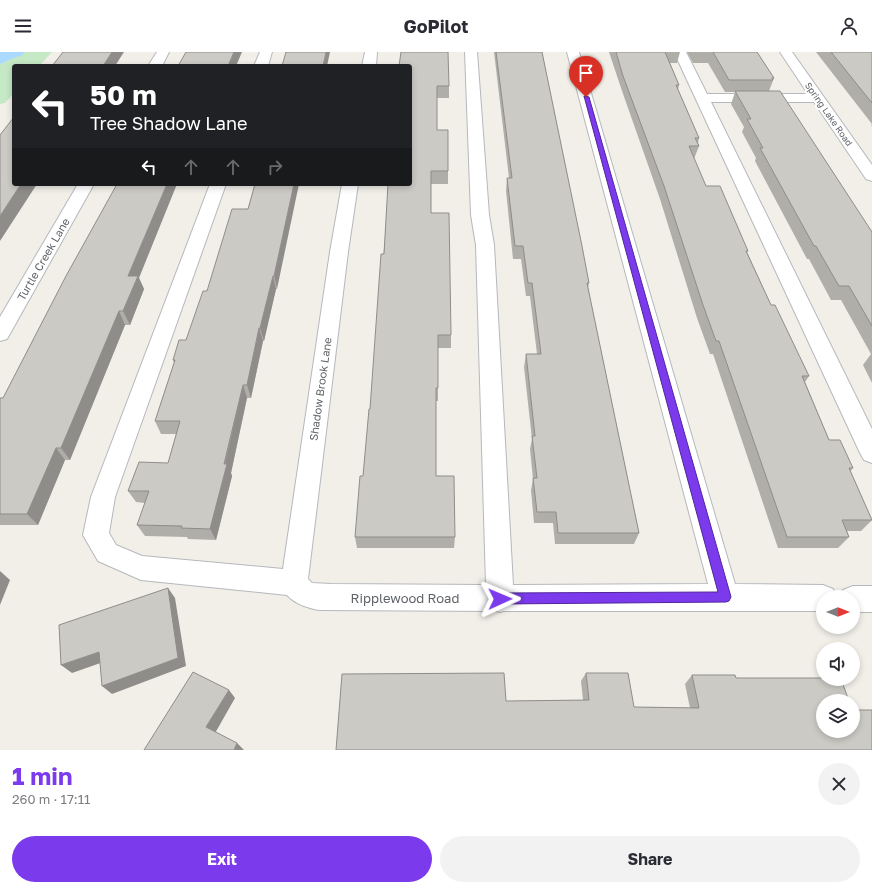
<!DOCTYPE html>
<html lang="en">
<head>
<meta charset="utf-8">
<style>
	:root { --surface:#fff; --page:#f2f2f3; --text:#2b2b33; --muted:#7c7c81; --accent:#7c3aed }
	body { margin:0; font-family:"Golos Text",sans-serif; background:var(--page); color:var(--text); height:100vh; display:flex; flex-direction:column; font-size:15px; white-space:nowrap }
	* { box-sizing:border-box; margin:0 }
	p { font-size:13px; color:var(--muted) }
	.icon { flex:none; width:22px; height:22px; fill:none; stroke:currentColor; stroke-width:2; stroke-linecap:round; stroke-linejoin:round }
	.map { position:relative; height:698px; overflow:hidden }
	.sheet { display:flex; flex-direction:column; background:var(--surface); flex:1 }
	.sheet>* { flex:none }
	.top-card { position:absolute; left:12px; top:12px; width:400px; height:122px; border-radius:4px; box-shadow:0 2px 6px #0003; background:#202124; color:#fff; overflow:hidden }
	.needle { width:26px; rotate:90deg }
	.controls { position:absolute; left:816px; top:538px; display:grid; gap:8px }
	.controls a { display:grid; place-items:center; width:44px; height:44px; border-radius:50%; background:var(--surface); box-shadow:0 2px 6px #0003; font-size:20px }
	.pin { position:absolute; display:grid; place-items:center; width:34px; height:34px; color:#fff; margin:-41px -17px; border-radius:50% 50% 50% 0; rotate:-45deg; box-shadow:0 0 4px #0007 }
	.pin .icon { rotate:45deg }
	.me { position:absolute; width:44px; margin:-22px; rotate:89deg; stroke-linejoin:round; filter:drop-shadow(0 0 3px #0008) }
	.turn { display:flex; align-items:center; gap:14px; height:84px; padding:0 12px; font-size:18px }
	.turn .icon { width:52px; height:52px; stroke-width:2.5 }
	.turn b { display:block; font-size:28px; line-height:34px }
	.lanes { display:flex; align-items:center; height:38px; padding:0 12px; background:#0003; justify-content:center; gap:20px; direction:ltr }
	.lanes .off { opacity:.35 }
	.round { display:grid; place-items:center; flex:none; width:42px; height:42px; border-radius:21px; background:var(--page) }
	.head { display:flex; align-items:center; justify-content:space-between; height:68px; padding:0 12px }
	h1 { font-size:24px; font-weight:700; line-height:30px; color:var(--accent) }
	.button { display:flex; gap:8px; margin-top:auto; padding:8px 12px }
	.button a { flex:1; height:46px; border-radius:24px; background:var(--accent); color:#fff; font-size:16px; font-weight:700; line-height:46px; text-align:center }
	.button a+a { background:var(--page); color:var(--text) }
	header { display:flex; justify-content:space-between; align-items:center; height:52px; padding:0 12px; background:var(--surface); font-size:18px; font-weight:700 }
	.map>svg:first-child { display:block }
</style>
</head>
<body>
<header><svg class="icon" aria-label="menu" viewBox="0 0 24 24"><path d="M4 6h16M4 12h16M4 18h16"/></svg>GoPilot<svg class="icon" aria-label="person" viewBox="0 0 24 24"><circle cx="12" cy="8" r="4"/><path d="M4 21q1-7 8-7t8 7"/></svg></header>
<div class="map">
<svg width="872" height="698" viewBox="0 0 872 698">
	<rect width="100%" height="100%" fill="#f1efe8"/>
	<polygon fill="#c5e8c5" points="0,0 52,0 39,14 14,14 14,41 5,51 0,52"/>
	<polygon fill="#aadaff" points="0,0 25,0 21,4 16,5 0,12"/>
	<g fill="none" stroke-linecap="round" stroke-linejoin="round">
		<g stroke="#b5b8bc" stroke-width="2">
			<g id="minor">
				<polygon points="157,0 169,0 162,14 148,14"/>
				<polygon points="260,0 272,0 268,14 254,14"/>
				<polygon points="365,0 377,0 376,14 362,14"/>
				<path d="M465 0H477L489 163 494 193 513 533 708 532 567 0H579L735 532 823 533 833 537 836 545H823V559H503L500 560 497 559 319 558C308 556 295 552 287 543L141 528 98 509 83 483 91 445 210 132H226L115 445 109 481 116 493 142 504 283 517 330 200 342 132H358L348 200 308 527 312 531 331 532 486 533 476 193 471 163Z"/>
				<polygon points="674,0 686,0 707,42 808,42 780,0 792,0 872,113 872,129 866,127 814,50 711,50 872,377 872,411 864,408 860,401"/>
				<polygon points="78,132 94,132 7,287 0,289 0,265"/>
				<polygon points="853,534 872,534 872,560 853,560 853,545 840,545 843,538"/>
			</g>
		</g>
		<use href="#minor" fill="#fff" fill-rule="evenodd"/>
	</g>
	<g fill="#afaea9">
		<polygon points="401,0 449,34 449,46 437,46 437,78 448,119 448,132 431,132 431,161 451,283 451,296 438,296 438,349 436,349 436,424 455,485 454,496 357,496 355,485 363,424 370,357"/>
		<polygon points="494,0 542,0 589,231 588,236 639,481 634,492 555,492 553,471 534,471 531,438 533,427 530,397 532,387 524,315 526,302 537,302 530,244 526,244 521,207 513,207 506,139 507,126 509,126"/>
		<polygon points="609,0 680,0 677,11 670,11 679,33 678,38 699,86 698,91 699,94 694,107 706,134 748,199 747,200 771,253 809,324 805,330 829,388 853,416 850,420 872,468 861,479 847,479 849,485 838,496 778,496 713,302 710,302 697,266 660,147 621,36"/>
		<polygon points="687,0 757,0 774,26 769,39 872,180 872,331 863,313 871,302 841,248 831,248 809,207 807,207 755,109 756,106 742,80 744,75 731,52 735,40 725,40 708,11 693,11"/>
		<polygon points="816,0 872,0 872,74 871,73 872,72"/>
		<polygon points="255,132 277,237 276,237 264,289 263,289 251,346 247,346 231,421 232,424 216,488 188,487 187,485 145,484 137,473 145,451 136,450 128,439 168,411 176,382 161,382 155,369 174,311 173,308 186,288 207,239 248,157"/>
		<polygon points="139,226 144,237 130,273 125,273 70,408 65,408 38,473 0,473 0,346 3,346"/>
		<polygon points="586,621 634,655 690,656 685,632 692,623 736,626 823,679 872,698 506,649 583,648 581,629"/>
	</g>
	<g fill="#8f8d8a">
		<polygon points="112,0 124,0 115,14 103,14"/>
		<polygon points="234,0 242,0 236,14 228,14"/>
		<polygon points="326,0 330,0 327,14 323,14"/>
		<polygon points="21,132 37,132 0,189 0,164"/>
		<polygon points="167,132 177,132 139,226 144,237 130,273 123,259 128,224"/>
		<polygon points="294,132 299,132 277,237 274,224"/>
		<polygon points="273,224 276,237 264,289 260,276"/>
		<polygon points="119,259 125,273 70,408 61,396"/>
		<polygon points="259,276 263,289 251,346 247,333"/>
		<polygon points="243,333 247,346 231,421 232,424 216,488 210,477"/>
		<polygon points="56,396 65,408 38,473 27,462"/>
		<polygon points="0,519 10,528 0,553"/>
		<polygon points="168,536 175,546 186,614 112,642 102,634"/>
		<polygon points="99,600 109,608 72,621 61,613"/>
		<polygon points="229,638 235,646 214,683 206,675"/>
		<polygon points="237,691 244,698 234,698"/>
	</g>
	<g fill="#cccac5" stroke="#8f8d8a">
		<polygon points="63,0 112,0 103,14 52,14"/>
		<polygon points="186,0 234,0 228,14 178,14"/>
		<polygon points="286,0 326,0 323,14 282,14"/>
		<polygon points="401,0 448,0 449,34 437,34 437,78 448,78 448,119 431,119 431,161 449,161 451,283 438,283 438,336 436,336 436,424 454,424 455,485 355,485 360,424 363,424 369,357 370,357 381,202 384,202 388,132 410,132 410,14 399,14"/>
		<polygon points="496,0 542,0 582,194 589,231 587,231 639,481 558,481 556,460 537,460 533,426 537,426 532,384 535,384 526,302 541,302 532,231 528,231 523,194 515,194 507,126 512,126"/>
		<polygon points="616,0 665,0 679,33 676,33 699,86 695,86 699,94 689,94 706,134 720,134 748,199 746,199 771,253 775,253 809,324 802,324 829,388 840,388 853,416 849,416 872,468 842,468 849,485 787,485 719,289 716,289 703,253 664,134 623,24"/>
		<polygon points="713,0 757,0 774,26 772,26 773,28 729,28"/>
		<polygon points="831,0 872,0 872,51"/>
		<polygon points="735,39 780,39 872,180 872,274 849,234 839,234 816,194 814,194 760,96 763,96 747,67 751,67"/>
		<polygon points="14,65 14,132 21,132 0,164 0,83"/>
		<polygon points="117,132 167,132 128,224 138,224 123,259 119,259 61,396 56,396 27,462 0,462 0,346 3,346 66,224"/>
		<polygon points="255,132 294,132 274,224 273,224 260,276 259,276 247,333 243,333 224,412 227,412 210,477 181,476 182,474 137,473 149,439 128,439 139,410 168,411 180,369 155,369 175,308 173,308 179,288 186,288 203,239 207,239 232,157 248,157"/>
		<polygon points="168,536 178,606 102,634 99,600 61,613 59,573"/>
		<polygon points="193,620 229,638 206,675 237,691 234,698 144,698"/>
		<polygon points="504,621 506,649 589,648 586,621 628,621 634,655 699,656 692,623 735,623 736,626 823,626 823,627 841,627 849,649 823,649 823,679 853,679 853,658 872,658 872,698 336,698 342,622"/>
	</g>
	<polygon fill="#7c3aed" stroke="#51269a" points="584,44 589,45 731,545 729,549 726,550 500,552 496,551 495,547 496,543 500,541 718,540"/>
	<g text-anchor="middle" dominant-baseline="central" stroke-width="4" stroke-linejoin="round" paint-order="stroke">
		<g font-size="9" fill="#5f6368" stroke="#fff">
			<text transform="translate(829 62) rotate(55)">Spring Lake Road</text>
		</g>
		<g font-size="11" fill="#5f6368" stroke="#fff">
			<text transform="translate(43 207) rotate(-60)">Turtle Creek Lane</text>
			<text transform="translate(320 337) rotate(-82)">Shadow Brook Lane</text>
		</g>
		<g font-size="13" fill="#5f6368" stroke="#fff">
			<text x="405" y="546">Ripplewood Road</text>
		</g>
	</g>
</svg>
<div class="controls">
<a><svg class="needle" viewBox="-14 -14 28 28"><path d="M0-13l5 13h-10z" fill="#e53935"/><path d="M0 13l5-13h-10z" fill="#7c7c81"/></svg></a>
<a><svg class="icon" aria-label="sound" viewBox="0 0 24 24"><path d="M4 9h4l5-4v14l-5-4H4zM17 9q2 3 0 6"/></svg></a>
<a><svg class="icon" aria-label="layers" viewBox="0 0 24 24"><path d="M12 4l9 5-9 5-9-5zM3 14l9 5 9-5"/></svg></a>
</div>
<div class="pin" style="left:586px;top:45px;background:#d93025"><svg class="icon" aria-label="arrive" viewBox="0 0 24 24"><path d="M6 21V4h12l-3 4 3 4H6"/></svg></div>
<svg class="me" style="left:500px;top:547px" viewBox="-20 -20 40 40"><path d="M0-17L14 15 0 8-14 15z" fill="#7c3aed" stroke="#fff" stroke-width="4"/></svg>
<div class="top-card">
<div class="turn"><svg class="icon" aria-label="left" viewBox="0 0 24 24"><path d="M17 20v-9H6M10 6l-5 5 5 5"/></svg><div><b>50 m</b>Tree Shadow Lane</div></div>
<div class="lanes"><svg class="icon" aria-label="left" viewBox="0 0 24 24"><path d="M17 20v-9H6M10 6l-5 5 5 5"/></svg><svg class="icon off" aria-label="ahead" viewBox="0 0 24 24"><path d="M12 20V5M6 11l6-6 6 6"/></svg><svg class="icon off" aria-label="ahead" viewBox="0 0 24 24"><path d="M12 20V5M6 11l6-6 6 6"/></svg><svg class="icon off" aria-label="right" viewBox="0 0 24 24"><path d="M7 20v-9h11M14 6l5 5-5 5"/></svg></div>
</div>
</div>
<section class="sheet">
<div class="head"><div><h1>1 min</h1><p>260 m · 17:11</p></div><a class="round"><svg class="icon" aria-label="close" viewBox="0 0 24 24"><path d="M6 6l12 12M18 6L6 18"/></svg></a></div>
<div class="button"><a>Exit</a><a>Share</a></div>
</section>
</body>
</html>
